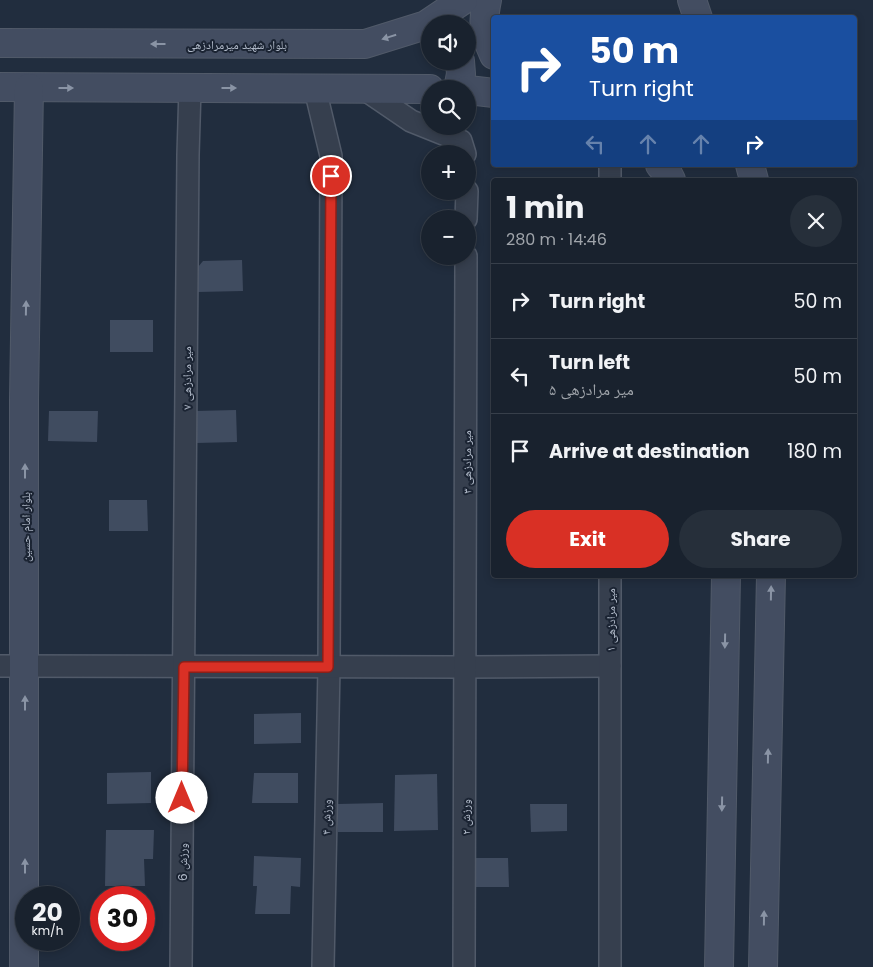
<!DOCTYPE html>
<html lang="en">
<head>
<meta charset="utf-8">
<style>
	:root { --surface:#19222e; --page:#262f3a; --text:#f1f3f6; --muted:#9fa4aa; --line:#373f4a; --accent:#d93025 }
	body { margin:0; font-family:Poppins,"Noto Naskh Arabic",sans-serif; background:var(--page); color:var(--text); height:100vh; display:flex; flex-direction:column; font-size:19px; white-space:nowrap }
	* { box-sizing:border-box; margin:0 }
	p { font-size:16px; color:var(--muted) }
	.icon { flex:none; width:28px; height:28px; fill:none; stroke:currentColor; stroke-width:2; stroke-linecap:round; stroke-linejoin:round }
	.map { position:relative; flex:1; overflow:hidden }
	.details { position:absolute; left:491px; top:178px; width:366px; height:400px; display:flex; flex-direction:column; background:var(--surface); border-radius:5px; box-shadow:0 2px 8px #0003,0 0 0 1px var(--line) }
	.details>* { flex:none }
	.banner { position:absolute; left:491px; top:15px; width:366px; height:152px; border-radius:5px; box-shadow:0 2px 8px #0003,0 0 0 1px var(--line); background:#1a4fa0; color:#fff; overflow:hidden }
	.fabs { position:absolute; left:421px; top:15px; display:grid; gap:10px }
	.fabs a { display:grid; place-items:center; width:55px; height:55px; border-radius:50%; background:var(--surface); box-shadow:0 2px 8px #0003,0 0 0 1px var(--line); font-size:25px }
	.speed { position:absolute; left:15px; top:886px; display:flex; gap:10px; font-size:25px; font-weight:700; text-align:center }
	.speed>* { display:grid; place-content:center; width:65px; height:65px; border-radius:50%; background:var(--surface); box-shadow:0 2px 8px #0003,0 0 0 1px var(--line); line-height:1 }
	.speed small { font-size:12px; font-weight:400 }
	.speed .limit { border:8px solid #d22; background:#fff; color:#111 }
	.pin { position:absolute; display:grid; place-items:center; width:42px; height:42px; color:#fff; margin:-21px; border:2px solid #fff; border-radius:50%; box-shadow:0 1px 5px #0007 }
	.me { position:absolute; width:55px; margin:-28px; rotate:0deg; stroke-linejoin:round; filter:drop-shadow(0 0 4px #0008) }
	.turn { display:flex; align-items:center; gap:18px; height:105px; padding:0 15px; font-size:22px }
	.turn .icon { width:65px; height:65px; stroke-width:2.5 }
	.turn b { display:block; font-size:35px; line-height:42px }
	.lanes { display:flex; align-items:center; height:48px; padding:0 15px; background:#0003; justify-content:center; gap:25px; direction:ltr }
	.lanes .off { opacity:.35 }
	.round { display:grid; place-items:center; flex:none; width:52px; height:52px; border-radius:26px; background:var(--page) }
	.overview { display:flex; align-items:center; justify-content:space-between; height:85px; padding:0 15px }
	h1 { font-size:30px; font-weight:700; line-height:38px }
	.button { display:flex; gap:10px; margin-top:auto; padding:10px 15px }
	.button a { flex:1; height:58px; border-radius:30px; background:var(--accent); color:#fff; font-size:20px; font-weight:700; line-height:58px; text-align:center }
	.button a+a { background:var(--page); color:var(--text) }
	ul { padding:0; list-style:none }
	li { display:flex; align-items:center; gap:15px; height:75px; padding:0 15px; border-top:1px solid var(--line) }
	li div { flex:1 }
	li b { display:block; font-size:19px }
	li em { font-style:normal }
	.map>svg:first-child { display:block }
</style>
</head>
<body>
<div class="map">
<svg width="873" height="967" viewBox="0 0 873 967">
	<rect width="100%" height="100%" fill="#212d3e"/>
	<g fill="#404c60">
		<polygon points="242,260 243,291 198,292 198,267 203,261"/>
		<rect x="110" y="320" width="43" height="32"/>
		<polygon points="236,410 237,442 196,443 195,411"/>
		<polygon points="49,411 98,411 97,442 48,441"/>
		<polygon points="109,500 147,500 148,531 109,531"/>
		<polygon points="301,713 301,743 254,744 254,714"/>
		<polygon points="151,772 151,803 107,804 107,773"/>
		<polygon points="254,773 298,773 298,803 252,803"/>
		<polygon points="437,774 438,830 394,831 395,775"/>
		<polygon points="383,803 383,832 338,832 338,804"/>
		<polygon points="530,804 567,804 567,831 531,832"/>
		<polygon points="106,830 154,830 153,859 144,859 145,886 105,886"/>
		<polygon points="254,856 301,858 300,887 291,886 290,914 255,914 257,886 253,886"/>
		<polygon points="475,858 508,858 509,887 475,887"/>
	</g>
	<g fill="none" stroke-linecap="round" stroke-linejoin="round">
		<g stroke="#515a69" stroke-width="24">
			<g id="street">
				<polyline points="315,89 331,156 329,667 323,967"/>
				<polyline points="364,89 411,121 461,141 465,154"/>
				<polyline points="610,165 610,180"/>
				<polyline points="466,219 467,191"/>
				<polyline points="0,666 465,667 610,666"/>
				<polyline points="181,967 188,155 190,88"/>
				<polyline points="464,967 466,256"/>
				<polyline points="610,967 610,575"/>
			</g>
		</g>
		<g stroke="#515a69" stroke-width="30">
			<g id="secondary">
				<path d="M487 0C482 24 484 33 494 55"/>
				<polyline points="692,0 698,18"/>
				<polyline points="0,43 365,44 426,25 463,0"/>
				<polyline points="0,87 430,89"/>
				<polyline points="458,89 461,74 460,61"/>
				<polyline points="468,90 494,93"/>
				<polyline points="660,165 668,174 671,180"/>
				<polyline points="750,165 754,180"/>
				<polyline points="24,967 24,400 29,88"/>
				<polyline points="719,967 726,575"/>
				<polyline points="763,967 771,575"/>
			</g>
		</g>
		<use href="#street" stroke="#363f4e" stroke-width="21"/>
		<use href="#secondary" stroke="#434d61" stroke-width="28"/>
	</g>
	<defs><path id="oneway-solid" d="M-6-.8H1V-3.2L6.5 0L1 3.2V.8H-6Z" transform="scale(1.25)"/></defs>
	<g fill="#8a94a5">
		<use href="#oneway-solid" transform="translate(389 37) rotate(163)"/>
		<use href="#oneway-solid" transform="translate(158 44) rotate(-180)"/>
		<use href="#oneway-solid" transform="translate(66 88)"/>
		<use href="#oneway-solid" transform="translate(229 88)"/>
		<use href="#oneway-solid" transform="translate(26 308) rotate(-89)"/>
		<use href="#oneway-solid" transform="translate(25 471) rotate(-90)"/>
		<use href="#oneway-solid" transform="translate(771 593) rotate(-89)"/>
		<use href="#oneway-solid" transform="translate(725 641) rotate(91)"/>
		<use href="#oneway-solid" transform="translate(25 703) rotate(-90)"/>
		<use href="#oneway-solid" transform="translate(768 756) rotate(-89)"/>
		<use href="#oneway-solid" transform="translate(722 804) rotate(91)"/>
		<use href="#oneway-solid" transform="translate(25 866) rotate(-90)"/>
		<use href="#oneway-solid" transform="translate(764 918) rotate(-89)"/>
	</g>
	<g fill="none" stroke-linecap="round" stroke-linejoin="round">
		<g stroke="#8d1f18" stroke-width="12">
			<polyline id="route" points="182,798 184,667 328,667 331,176"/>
		</g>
		<use href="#route" stroke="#d93025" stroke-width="9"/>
	</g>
	<g text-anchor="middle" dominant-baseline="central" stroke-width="4" stroke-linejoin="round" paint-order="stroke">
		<g font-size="12" fill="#b1bac9" stroke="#1b2433">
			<text x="237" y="44">بلوار شهید میرمرادزهی</text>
			<text transform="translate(186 378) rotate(-90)">میر مرادزهی ۷</text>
			<text transform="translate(466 462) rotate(-90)">میر مرادزهی ۳</text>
			<text transform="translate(25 527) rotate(-90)">بلوار امام حسین</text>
			<text transform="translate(610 620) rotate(-90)">میر مرادزهی ۱</text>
			<text transform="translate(326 817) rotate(-89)">ورزش ۴</text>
			<text transform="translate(465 817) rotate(-90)">ورزش ۲</text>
			<text transform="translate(182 862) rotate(-90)">ورزش 6</text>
		</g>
	</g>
</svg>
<div class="fabs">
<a><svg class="icon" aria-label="sound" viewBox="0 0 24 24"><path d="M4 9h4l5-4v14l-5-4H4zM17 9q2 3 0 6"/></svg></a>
<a><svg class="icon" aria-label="search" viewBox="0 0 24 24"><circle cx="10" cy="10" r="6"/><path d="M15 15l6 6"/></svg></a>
<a>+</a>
<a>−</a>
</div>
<div class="speed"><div>20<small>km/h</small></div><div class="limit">30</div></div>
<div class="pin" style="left:331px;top:176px;background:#d93025"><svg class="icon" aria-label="arrive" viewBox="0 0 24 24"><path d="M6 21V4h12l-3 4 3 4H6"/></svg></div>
<svg class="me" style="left:182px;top:798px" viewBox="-20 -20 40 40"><circle r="19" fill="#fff"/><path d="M0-13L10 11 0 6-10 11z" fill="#d93025"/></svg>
<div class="banner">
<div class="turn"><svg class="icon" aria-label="right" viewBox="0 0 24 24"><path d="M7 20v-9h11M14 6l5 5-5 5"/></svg><div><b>50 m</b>Turn right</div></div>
<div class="lanes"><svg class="icon off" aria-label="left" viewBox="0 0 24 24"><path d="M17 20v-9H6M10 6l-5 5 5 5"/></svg><svg class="icon off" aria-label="ahead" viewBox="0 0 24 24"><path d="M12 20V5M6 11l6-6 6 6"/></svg><svg class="icon off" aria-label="ahead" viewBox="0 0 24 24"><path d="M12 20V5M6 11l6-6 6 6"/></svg><svg class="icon" aria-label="right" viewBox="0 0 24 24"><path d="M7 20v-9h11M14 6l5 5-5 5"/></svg></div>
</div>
<section class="details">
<div class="overview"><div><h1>1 min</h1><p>280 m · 14:46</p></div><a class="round"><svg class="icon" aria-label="close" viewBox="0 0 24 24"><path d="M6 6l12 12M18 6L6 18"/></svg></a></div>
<ul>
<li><svg class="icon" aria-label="right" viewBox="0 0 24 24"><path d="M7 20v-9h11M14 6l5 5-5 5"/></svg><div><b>Turn right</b></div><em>50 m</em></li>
<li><svg class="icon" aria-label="left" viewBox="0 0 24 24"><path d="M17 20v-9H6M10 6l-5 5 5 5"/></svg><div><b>Turn left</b><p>میر مرادزهی ۵</p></div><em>50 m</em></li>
<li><svg class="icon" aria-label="arrive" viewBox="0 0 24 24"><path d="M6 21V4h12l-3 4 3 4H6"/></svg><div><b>Arrive at destination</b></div><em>180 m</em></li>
</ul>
<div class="button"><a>Exit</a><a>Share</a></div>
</section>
</div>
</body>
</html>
